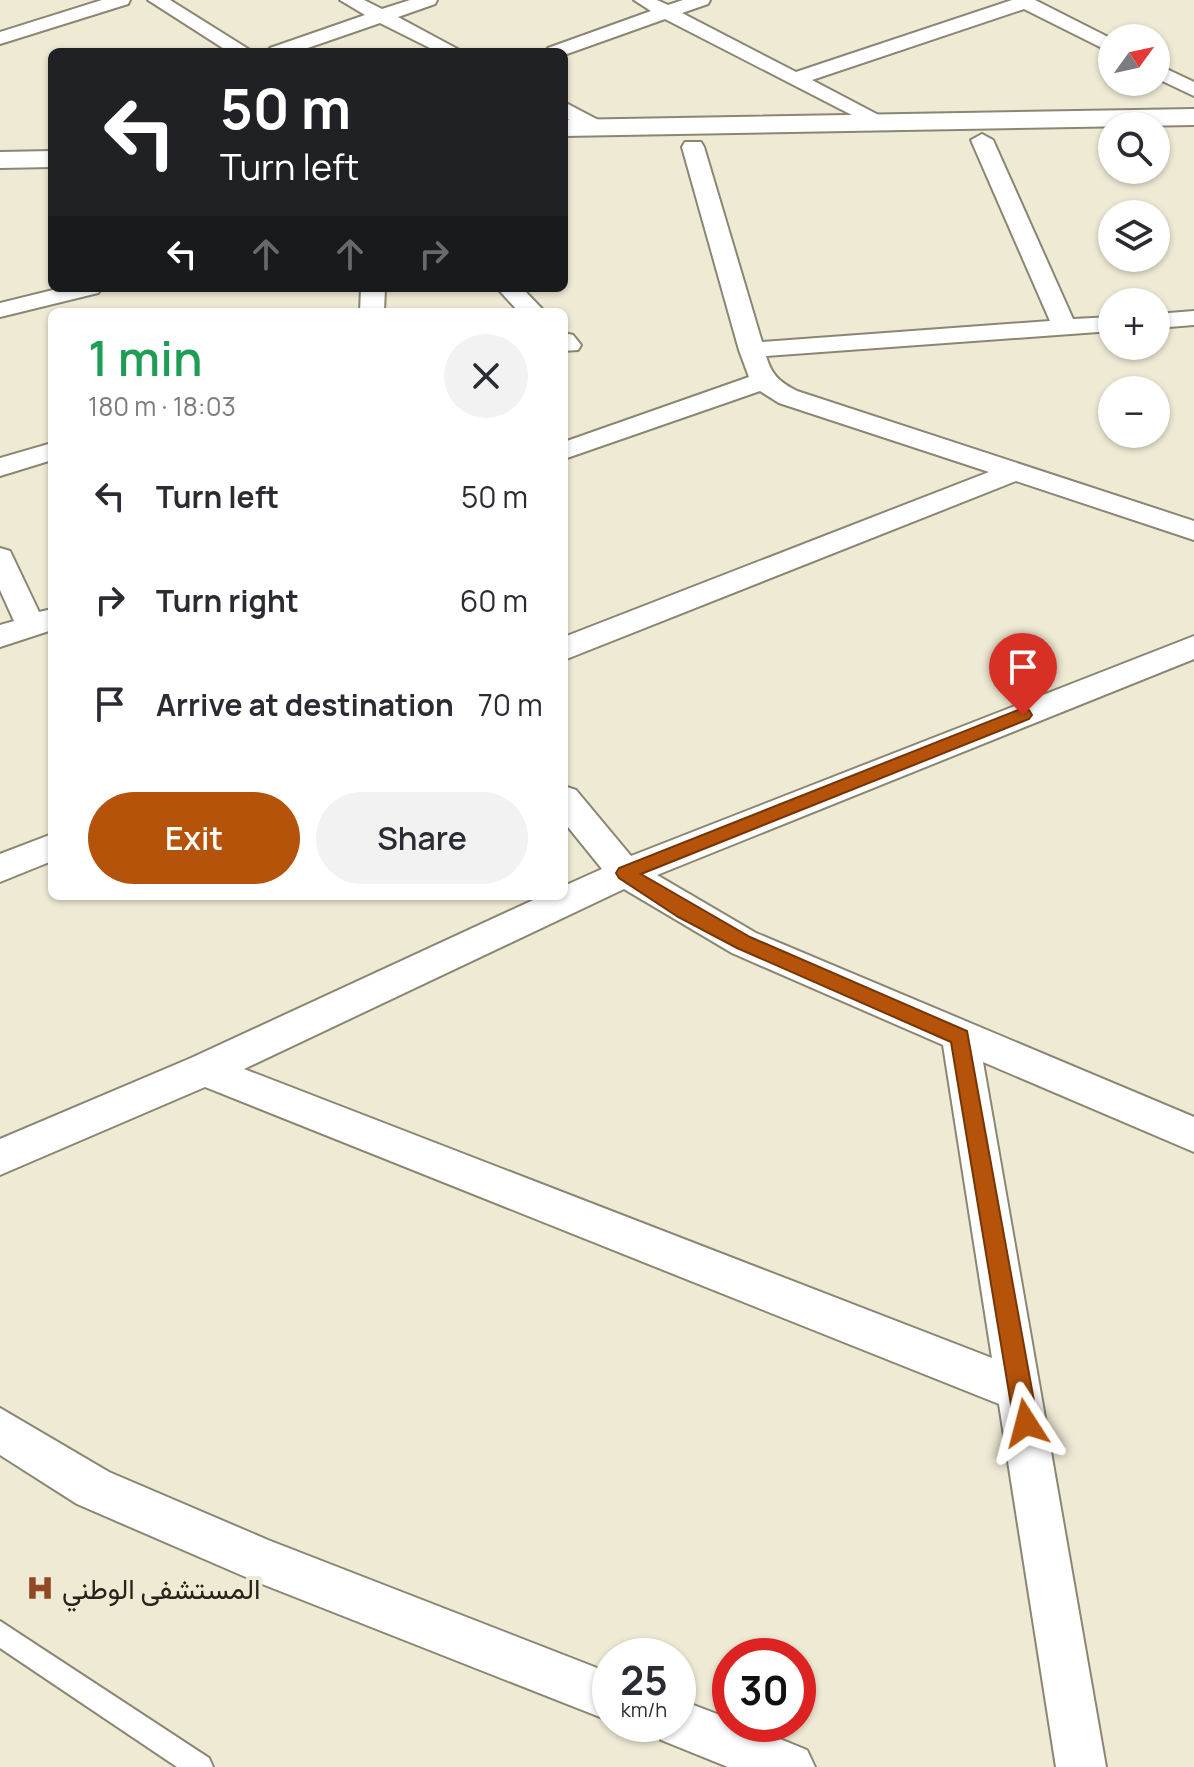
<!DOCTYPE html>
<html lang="en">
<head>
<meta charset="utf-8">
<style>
	:root { --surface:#fff; --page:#f2f2f3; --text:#2b2b33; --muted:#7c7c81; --accent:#b45309 }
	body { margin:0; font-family:Manrope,Vazirmatn,sans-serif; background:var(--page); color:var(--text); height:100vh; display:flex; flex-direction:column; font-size:30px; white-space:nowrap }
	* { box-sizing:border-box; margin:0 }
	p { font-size:26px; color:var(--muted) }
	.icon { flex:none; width:44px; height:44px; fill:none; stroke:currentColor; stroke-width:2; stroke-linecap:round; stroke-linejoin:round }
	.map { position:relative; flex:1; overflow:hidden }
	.side { position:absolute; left:48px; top:308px; width:520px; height:592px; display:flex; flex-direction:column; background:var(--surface); border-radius:12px; box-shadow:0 2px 6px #0004 }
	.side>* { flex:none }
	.guide { position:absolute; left:48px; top:48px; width:520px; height:244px; border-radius:12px; box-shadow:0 2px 6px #0004; background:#202124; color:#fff; overflow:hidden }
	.needle { width:52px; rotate:57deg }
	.tools { position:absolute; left:1098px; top:24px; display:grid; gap:16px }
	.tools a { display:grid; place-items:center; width:72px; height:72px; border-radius:50%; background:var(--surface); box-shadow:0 2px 6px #0004; font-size:40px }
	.speed { position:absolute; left:592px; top:1638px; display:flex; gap:16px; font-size:40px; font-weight:700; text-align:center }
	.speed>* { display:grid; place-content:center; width:104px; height:104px; border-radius:50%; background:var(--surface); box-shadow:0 2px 6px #0004; line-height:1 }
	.speed small { font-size:20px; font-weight:400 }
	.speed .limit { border:12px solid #d22; background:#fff; color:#111 }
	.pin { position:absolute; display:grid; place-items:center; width:68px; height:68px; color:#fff; margin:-82px -34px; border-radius:50% 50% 50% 0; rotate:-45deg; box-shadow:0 0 8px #0007 }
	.pin .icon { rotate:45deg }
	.me { position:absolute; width:88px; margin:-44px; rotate:351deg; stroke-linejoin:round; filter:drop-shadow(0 0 6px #0008) }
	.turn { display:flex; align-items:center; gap:28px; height:168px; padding:0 40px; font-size:36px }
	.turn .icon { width:104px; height:104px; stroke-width:2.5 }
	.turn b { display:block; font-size:56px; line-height:68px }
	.lanes { display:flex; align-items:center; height:76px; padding:0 40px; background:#0003; justify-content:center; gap:40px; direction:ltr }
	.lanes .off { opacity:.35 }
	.round { display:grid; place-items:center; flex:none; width:84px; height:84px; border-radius:42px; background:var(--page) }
	.summary { display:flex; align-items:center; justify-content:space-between; height:136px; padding:0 40px }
	h1 { font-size:48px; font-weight:600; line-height:60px; color:#1e9e55 }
	.action { display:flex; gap:16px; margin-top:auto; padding:16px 40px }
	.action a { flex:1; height:92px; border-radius:48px; background:var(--accent); color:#fff; font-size:32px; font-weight:600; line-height:92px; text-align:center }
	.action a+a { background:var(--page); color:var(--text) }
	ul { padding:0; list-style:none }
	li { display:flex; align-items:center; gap:24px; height:104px; padding:0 40px }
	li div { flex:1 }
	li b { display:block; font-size:30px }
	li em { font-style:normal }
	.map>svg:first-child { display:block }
</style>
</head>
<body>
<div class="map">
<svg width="1194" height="1767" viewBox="0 0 1194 1767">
	<rect width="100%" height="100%" fill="#efead4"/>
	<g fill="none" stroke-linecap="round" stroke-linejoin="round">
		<g stroke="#8a8672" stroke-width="4">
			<polygon id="service" points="0,1621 209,1758 213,1767 177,1767 0,1648"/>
		</g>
		<g stroke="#8a8672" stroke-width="4">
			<g id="minor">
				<polygon points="102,0 130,0 128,4 0,44 0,32"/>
				<polygon points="148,0 170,0 253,52 229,52"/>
				<polygon points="340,0 364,0 382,9 410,0 437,0 435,4 398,17 463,52 438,52 380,23 296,52 267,52 270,48 365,15"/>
				<polygon points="634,0 657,0 668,5 683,0 710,0 708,4 682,13 796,72 1012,0 1035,0 1112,39 1112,53 1024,9 812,80 888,120 891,124 888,128 881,130 665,19 564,55 564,52 545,52 548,48 651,11"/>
				<polygon points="1156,64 1194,82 1194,96 1156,78"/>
				<polygon points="564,102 606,124 609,128 606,132 592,132 564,117"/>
				<path d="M982 134 993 140 1073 319 1112 317V331L766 356C772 376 780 382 797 391L1194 521V540L1016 481 564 660V637L989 472 779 403 760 391 564 459V442L749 377 739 350 682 147 685 142H701L704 147 762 342 1050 321 971 140Z"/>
				<polygon points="61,288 102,288 98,293 0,317 0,303"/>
				<polygon points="361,288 385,288 384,312 360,312"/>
				<polygon points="497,288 522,288 545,312 519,312"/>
				<polygon points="1194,311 1194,325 1156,328 1156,314"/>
				<polygon points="564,333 573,335 581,345 578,350 564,351"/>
				<polygon points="52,443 52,460 0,476 0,458"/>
				<polygon points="0,548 10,551 39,612 52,609 52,630 0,647 0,625 14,621 0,590"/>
				<path d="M1194 636V659L657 875 756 933 1194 1117V1152L983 1062 1106 1767H1056L999 1404 205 1087 0 1175V1139L191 1058 542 896H564V886L602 869 564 822V786L576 790 631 856ZM624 889 732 953 943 1045 992 1358 244 1069Z"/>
				<polygon points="52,834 52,861 0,882 0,854"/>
				<polygon points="0,1408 109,1472 268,1540 610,1673 610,1721 262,1584 77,1504 0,1455"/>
				<polygon points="678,1699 730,1719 730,1724 743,1724 807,1750 815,1767 728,1767 661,1740 654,1724 678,1724"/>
			</g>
		</g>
		<g stroke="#8a8672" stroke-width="4">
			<g id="tertiary">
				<polygon points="1194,109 1194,125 564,136 564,120"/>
				<polygon points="52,151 52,167 0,168 0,152"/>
			</g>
		</g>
		<use href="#service" fill="#fff" fill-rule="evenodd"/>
		<use href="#minor" fill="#fff" fill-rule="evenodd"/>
		<use href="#tertiary" fill="#fff" fill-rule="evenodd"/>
	</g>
	<polygon fill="#b45309" stroke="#753606" stroke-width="2" points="1023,708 1029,710 1032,715 1029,719 641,874 750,937 967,1031 1038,1423 1034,1431 1026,1434 1018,1431 1014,1423 951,1042 737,948 678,917 619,878 616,873 619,868"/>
	<defs>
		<g id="hospital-bare" transform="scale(2.16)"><path d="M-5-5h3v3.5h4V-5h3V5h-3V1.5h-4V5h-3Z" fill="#904826" stroke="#efead4" stroke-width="2.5" paint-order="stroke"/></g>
	</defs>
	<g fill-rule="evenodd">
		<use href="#hospital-bare" x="40" y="1588"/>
	</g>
	<g text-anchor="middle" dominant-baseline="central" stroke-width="8" stroke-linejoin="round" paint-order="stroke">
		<g font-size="28" fill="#25231b" stroke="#efead4" text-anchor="start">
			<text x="62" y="1588">المستشفى الوطني</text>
		</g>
	</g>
</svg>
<div class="tools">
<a><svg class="needle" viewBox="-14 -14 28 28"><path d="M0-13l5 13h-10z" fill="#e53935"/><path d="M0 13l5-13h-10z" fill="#7c7c81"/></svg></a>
<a><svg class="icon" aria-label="search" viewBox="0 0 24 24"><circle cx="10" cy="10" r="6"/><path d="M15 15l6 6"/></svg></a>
<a><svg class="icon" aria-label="layers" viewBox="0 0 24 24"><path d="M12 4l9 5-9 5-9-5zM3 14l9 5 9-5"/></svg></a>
<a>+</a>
<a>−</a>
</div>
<div class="speed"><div>25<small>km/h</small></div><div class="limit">30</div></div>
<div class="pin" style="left:1023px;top:715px;background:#d93025"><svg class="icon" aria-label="arrive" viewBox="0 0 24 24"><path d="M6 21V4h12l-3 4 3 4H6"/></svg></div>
<svg class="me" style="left:1026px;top:1423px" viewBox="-20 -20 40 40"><path d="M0-17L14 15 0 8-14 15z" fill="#b45309" stroke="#fff" stroke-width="4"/></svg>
<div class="guide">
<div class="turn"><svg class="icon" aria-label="left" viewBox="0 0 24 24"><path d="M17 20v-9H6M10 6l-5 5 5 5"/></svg><div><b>50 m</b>Turn left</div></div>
<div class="lanes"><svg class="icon" aria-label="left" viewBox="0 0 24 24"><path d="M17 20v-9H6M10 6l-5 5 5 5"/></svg><svg class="icon off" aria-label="ahead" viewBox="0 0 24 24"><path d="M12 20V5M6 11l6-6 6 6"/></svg><svg class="icon off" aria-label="ahead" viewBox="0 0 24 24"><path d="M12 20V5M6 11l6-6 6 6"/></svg><svg class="icon off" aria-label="right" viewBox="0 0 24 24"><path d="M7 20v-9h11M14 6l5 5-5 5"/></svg></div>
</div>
<section class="side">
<div class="summary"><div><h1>1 min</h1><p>180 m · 18:03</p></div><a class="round"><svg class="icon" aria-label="close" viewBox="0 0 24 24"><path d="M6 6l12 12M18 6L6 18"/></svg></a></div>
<ul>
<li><svg class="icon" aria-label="left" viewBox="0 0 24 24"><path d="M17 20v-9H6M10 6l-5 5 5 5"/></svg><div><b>Turn left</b></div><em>50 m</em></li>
<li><svg class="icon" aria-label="right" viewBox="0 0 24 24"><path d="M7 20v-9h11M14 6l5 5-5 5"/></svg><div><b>Turn right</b></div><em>60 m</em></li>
<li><svg class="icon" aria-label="arrive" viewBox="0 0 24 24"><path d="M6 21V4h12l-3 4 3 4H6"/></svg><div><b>Arrive at destination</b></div><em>70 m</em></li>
</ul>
<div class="action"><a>Exit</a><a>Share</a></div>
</section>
</div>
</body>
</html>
